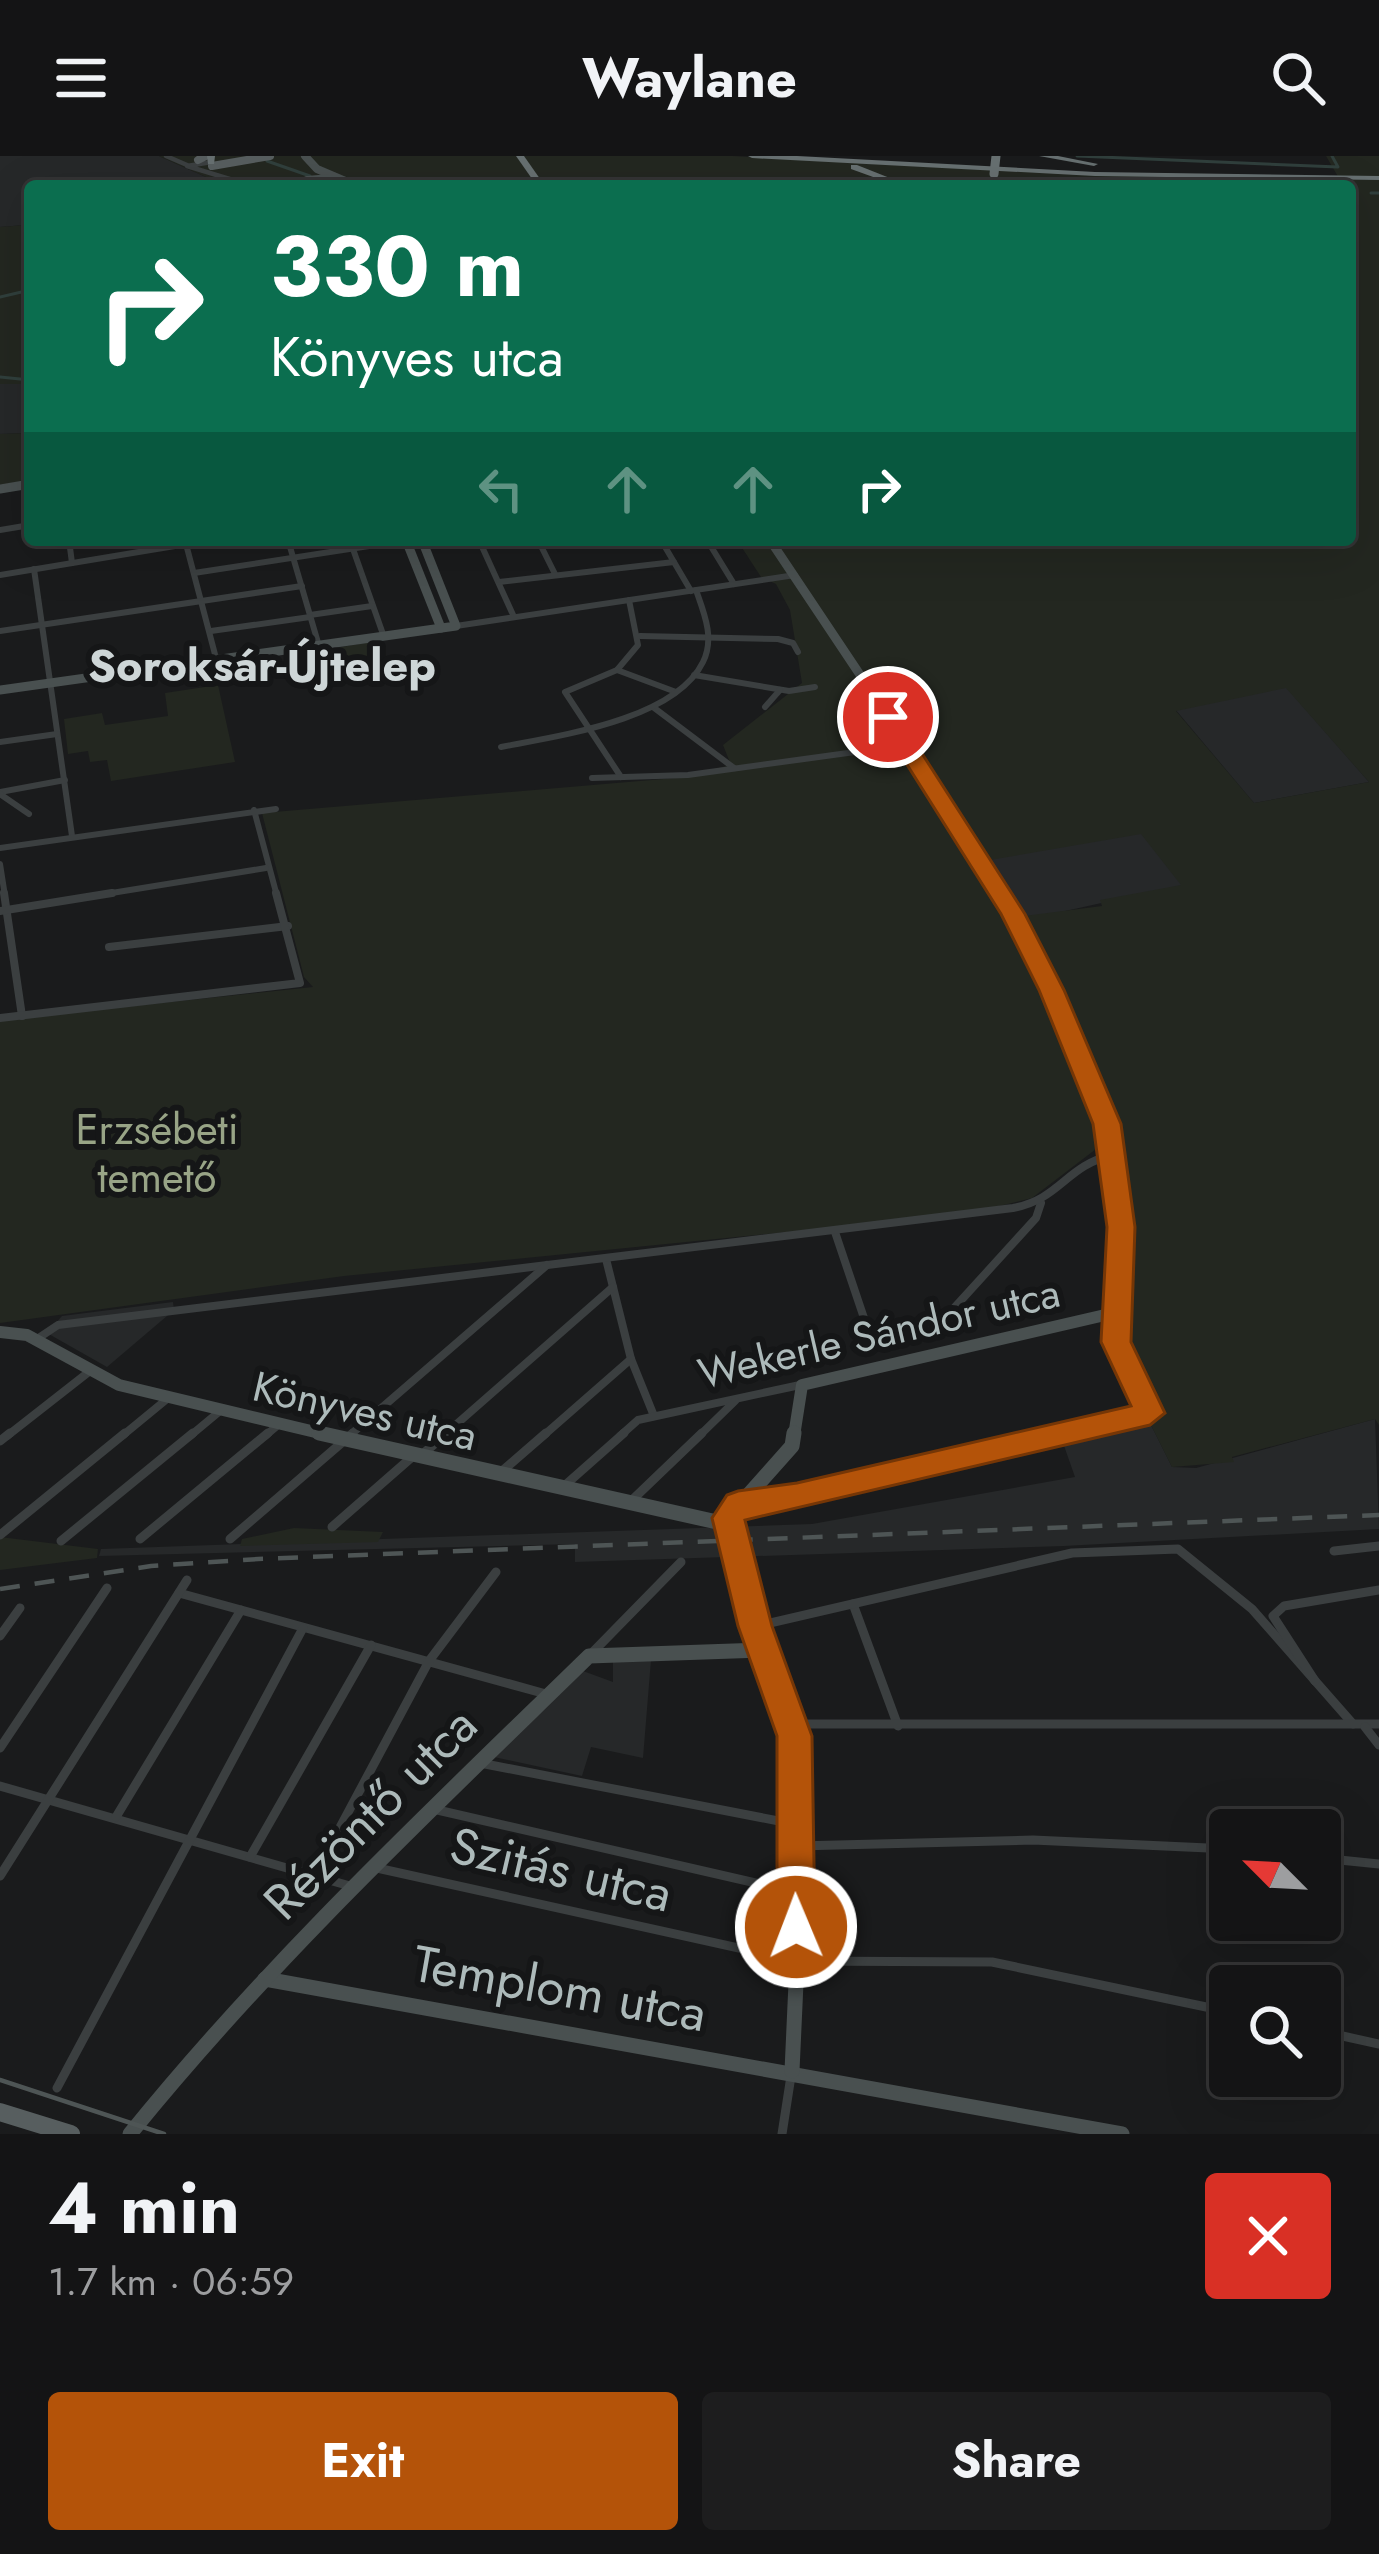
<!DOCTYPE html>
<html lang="en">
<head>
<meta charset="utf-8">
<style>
	:root { --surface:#141415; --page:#1d1d1e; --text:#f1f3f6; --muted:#9d9ea0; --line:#333334; --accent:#b45309 }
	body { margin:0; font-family:Jost,sans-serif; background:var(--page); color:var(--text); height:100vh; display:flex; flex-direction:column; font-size:45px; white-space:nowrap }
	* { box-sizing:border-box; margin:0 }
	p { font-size:39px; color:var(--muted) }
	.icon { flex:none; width:66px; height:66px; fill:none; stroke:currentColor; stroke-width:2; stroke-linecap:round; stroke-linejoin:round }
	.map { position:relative; height:1978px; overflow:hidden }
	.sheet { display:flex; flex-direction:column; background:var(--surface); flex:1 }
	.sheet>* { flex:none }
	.guide { position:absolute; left:24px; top:24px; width:1332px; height:366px; border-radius:12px; box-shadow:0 12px 48px #0002,0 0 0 3px var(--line); background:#0b6e4f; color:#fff; overflow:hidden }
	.needle { width:78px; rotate:294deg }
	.buttons { position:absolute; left:1209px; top:1653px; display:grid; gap:24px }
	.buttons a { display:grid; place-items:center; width:132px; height:132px; border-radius:12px; background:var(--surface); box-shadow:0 12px 48px #0002,0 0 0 3px var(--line); font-size:60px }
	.pin { position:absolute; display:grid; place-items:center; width:102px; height:102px; color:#fff; margin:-51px; border:6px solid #fff; border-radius:50%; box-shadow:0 3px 12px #0007 }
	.me { position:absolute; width:132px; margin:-66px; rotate:359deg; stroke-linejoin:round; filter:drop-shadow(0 0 9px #0008) }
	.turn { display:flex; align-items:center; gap:42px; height:252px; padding:0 48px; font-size:54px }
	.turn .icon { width:156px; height:156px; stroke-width:2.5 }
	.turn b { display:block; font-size:84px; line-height:102px }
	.lanes { display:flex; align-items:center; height:114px; padding:0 48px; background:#0003; justify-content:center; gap:60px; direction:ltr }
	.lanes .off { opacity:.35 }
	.round { display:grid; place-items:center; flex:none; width:126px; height:126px; border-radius:12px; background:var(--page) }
	.summary { display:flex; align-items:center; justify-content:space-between; height:204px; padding:0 48px }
	h1 { font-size:72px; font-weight:700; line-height:90px }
	.cta { display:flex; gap:24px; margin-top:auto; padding:24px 48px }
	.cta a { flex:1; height:138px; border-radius:12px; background:var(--accent); color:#fff; font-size:48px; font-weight:700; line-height:138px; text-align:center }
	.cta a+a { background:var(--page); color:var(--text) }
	header { display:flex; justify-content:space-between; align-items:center; height:156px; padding:0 48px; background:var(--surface); font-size:54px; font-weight:700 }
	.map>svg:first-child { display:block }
</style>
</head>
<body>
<header><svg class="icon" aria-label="menu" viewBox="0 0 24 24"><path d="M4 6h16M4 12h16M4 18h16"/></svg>Waylane<svg class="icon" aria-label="search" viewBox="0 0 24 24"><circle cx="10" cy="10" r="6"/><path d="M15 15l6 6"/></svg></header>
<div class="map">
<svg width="1379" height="1978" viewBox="0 0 1379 1978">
	<rect width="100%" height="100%" fill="#1a1b1c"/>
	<g fill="#262829">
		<polygon points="0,0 159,0 226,30 30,30 30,77 26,69 0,71"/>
		<polygon points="0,228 30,228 30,277 0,278"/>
		<polygon points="1286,531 1369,626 1254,647 1175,553"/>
		<polygon points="1142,677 1183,729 1038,761 1024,760 989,703"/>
		<polygon points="173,1146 174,1154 107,1211 47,1177 62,1160"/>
		<polygon points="1375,1263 1379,1373 1064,1390 575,1406 575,1388 99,1400 101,1393 812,1368 1075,1321 1062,1284 1149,1265 1172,1311 1196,1312"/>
		<polygon points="651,1504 643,1602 591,1591 582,1620 494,1601 583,1515 613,1526 613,1506"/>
	</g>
	<g fill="#232720" fill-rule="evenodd">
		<path d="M159 0H733L1026 16 1340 24 1326 0H1379V1269L1375 1263 1232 1301 1234 1306 1172 1311 1149 1265 1161 1254 1121 1186 1118 992 1096 993 1032 1042 967 1058 344 1120 0 1167V864L313 831 304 821 262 657 675 622 731 609 723 589 802 527 790 454 776 428 761 421 737 384H1350V30H226ZM1286 532 1369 626 1254 647 1176 555ZM1141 678 1181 729 1100 744 1102 750 1024 760 990 704Z"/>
		<polygon points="26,69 30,228 0,228 0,71"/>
		<polygon points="30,277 30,324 0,329 0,278"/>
		<polygon points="377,485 387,517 333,525 323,494"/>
		<polygon points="218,529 235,606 111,625 107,604 90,606 88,595 68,598 64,563 102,557 105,569 168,560 165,537"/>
		<polygon points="294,1372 383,1376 378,1386 240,1390 242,1383"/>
		<polygon points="0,1381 98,1393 97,1402 0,1414"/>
	</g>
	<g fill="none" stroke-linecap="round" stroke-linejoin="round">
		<g stroke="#303f3c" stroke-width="3">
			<polyline points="1077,0 1338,11 1332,0"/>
			<polyline points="267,5 310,20"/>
			<polyline points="326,25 335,30"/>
			<polyline points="1032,30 1185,30"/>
			<polyline points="1371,37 1379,37"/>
			<polyline points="0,141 30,134"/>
			<polyline points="0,221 30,224"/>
		</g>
		<g stroke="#3b3f40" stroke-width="4.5">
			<polyline points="166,0 187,9"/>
			<polyline points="212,6 187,10 246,28 308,24"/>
		</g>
		<g stroke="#3b3f40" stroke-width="6">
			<polyline points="0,374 30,369"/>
			<polyline points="69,384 72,407"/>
			<polyline points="288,384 319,490"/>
			<polyline points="479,384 514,461"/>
			<polyline points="538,384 555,418"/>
			<polyline points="661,384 691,435"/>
			<polyline points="707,384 734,428"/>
			<polyline points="186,388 217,506"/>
			<polyline points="353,393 384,481"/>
			<polyline points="34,413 72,680"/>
			<polyline points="194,417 408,384"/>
			<polyline points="0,419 211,384"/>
			<polyline points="499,426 674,406"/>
			<polyline points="310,459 372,450"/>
			<polyline points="456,470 795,419"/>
			<polyline points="0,475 302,430"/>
			<polyline points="211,475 310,461"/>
			<polyline points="640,480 778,483 793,487 798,496"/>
			<polyline points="617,514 676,536"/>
			<polyline points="694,519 789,535 815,531"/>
			<polyline points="653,551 734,612"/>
			<polyline points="765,551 780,534"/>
			<polyline points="0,586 57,578"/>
			<path d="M501 591C558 580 675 564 703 506 715 482 704 457 696 434"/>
			<polyline points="621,621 565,536 617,514 638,489 629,444"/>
			<polyline points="592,622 688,619 906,589"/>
			<polyline points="0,636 65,624"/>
			<polyline points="0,638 29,658"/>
			<polyline points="254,654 277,740"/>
			<polyline points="0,692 276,653"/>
			<polyline points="0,708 5,740"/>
			<polyline points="93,740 266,712"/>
		</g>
		<g stroke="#3b3f40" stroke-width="8">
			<polyline points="4,737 22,860"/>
			<polyline points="0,755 112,737"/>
			<polyline points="109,791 288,770"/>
			<polyline points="0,862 300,827 276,737"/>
			<polyline points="835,1076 864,1162"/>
			<polyline points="606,1103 631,1203 654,1260"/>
			<polyline points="955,1151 1036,1062 1041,1047"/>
			<path d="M37 1183 58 1169 1013 1052C1061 1043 1066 1009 1113 999"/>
			<polyline points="7,1280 90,1215"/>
			<polyline points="122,1280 167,1243"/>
			<polyline points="190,1280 220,1255"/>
			<polyline points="265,1280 278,1269"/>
			<polyline points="349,1280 547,1109"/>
			<polyline points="443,1280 613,1131"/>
			<polyline points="543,1280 631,1203"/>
			<polyline points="620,1280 638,1264 800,1229"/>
			<polyline points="699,1280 735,1245"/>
		</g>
		<g stroke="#3b3f40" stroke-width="9">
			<polyline points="0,1285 10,1277"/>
			<polyline points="424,1297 447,1277"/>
			<polyline points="501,1316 546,1277"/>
			<polyline points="563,1331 624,1277"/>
			<polyline points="629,1347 702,1277"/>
			<polyline points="332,1371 412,1301"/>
			<polyline points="0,1379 125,1277"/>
			<polyline points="140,1383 268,1277"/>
			<polyline points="230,1383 353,1277"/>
			<polyline points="61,1385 193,1277"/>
			<polyline points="1334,1395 1379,1390"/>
			<polyline points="179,1437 546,1538"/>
			<polyline points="853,1448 898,1570"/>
			<polyline points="757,1470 1072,1397 1178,1393 1252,1453 1353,1568"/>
			<polyline points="0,1480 20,1452"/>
			<polyline points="590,1499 681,1406"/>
			<polyline points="1315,1525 1273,1460 1284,1450 1379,1434"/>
			<polyline points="793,1568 1379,1568"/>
			<polyline points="1365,1571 1379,1589"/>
			<polyline points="0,1592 107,1432"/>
			<polyline points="480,1607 794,1668"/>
			<polyline points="0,1630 350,1730"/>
			<polyline points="433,1653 795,1736"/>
			<polyline points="116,1661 241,1454"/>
			<polyline points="797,1690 1033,1684 1230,1693"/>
			<polyline points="250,1701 371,1489"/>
			<polyline points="1320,1702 1379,1708"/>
			<polyline points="377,1712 797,1805 992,1806 1230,1856"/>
			<polyline points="0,1720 187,1424"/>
			<polyline points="314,1720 429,1505 496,1416"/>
			<polyline points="1320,1875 1379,1888"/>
			<polyline points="57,1932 303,1472"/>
			<polyline points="782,1978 791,1920"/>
		</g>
		<g stroke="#495050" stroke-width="8">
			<polyline points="305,0 317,13 357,30"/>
			<polyline points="307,24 330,22"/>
		</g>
		<g stroke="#495050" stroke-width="9">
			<polyline points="0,333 30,328"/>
			<polyline points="406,384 441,472"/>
			<polyline points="770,384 947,649 999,740"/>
			<polyline points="0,534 456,470 422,384"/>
		</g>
		<g stroke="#495050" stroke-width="12">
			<polyline points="997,737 1052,834 1114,999 1121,1071 1116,1187 1150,1252 1145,1262 1066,1280"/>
			<polyline points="0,1176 27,1179 119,1229 332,1280"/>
			<polyline points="794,1280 802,1229 1118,1156"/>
		</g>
		<g stroke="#495050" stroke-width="15">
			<polyline points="319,1277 726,1368"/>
			<polyline points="738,1348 754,1350 1079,1277"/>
			<polyline points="265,1823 1122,1978"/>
			<polyline points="792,1915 797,1805 794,1580 762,1494 728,1362 792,1290 794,1277"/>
			<path d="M130 1978C269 1806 431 1654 589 1500L762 1494"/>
		</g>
		<g stroke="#575e5f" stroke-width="8">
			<polyline points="198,4 206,0"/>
			<polyline points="212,10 270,0"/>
		</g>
		<polyline stroke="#575e5f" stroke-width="18" points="0,1956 71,1978"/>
		<g fill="#677071" fill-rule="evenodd">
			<polygon points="207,0 215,0 214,8 208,8"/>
			<polygon points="516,0 524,0 545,30 537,30"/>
			<polygon points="748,0 797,0 1095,16 1379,20 1379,24 1095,20 752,2"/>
			<polygon points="1039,0 1058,0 1098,8 1094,10"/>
			<polygon points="851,9 857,9 910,30 898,30 851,13"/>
		</g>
		<polyline stroke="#4e5555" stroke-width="4.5" points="0,1924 164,1978"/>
		<polyline stroke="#4e5555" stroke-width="4.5" stroke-dasharray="20 15" stroke-linecap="butt" points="0,1433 151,1410 258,1403 1379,1359"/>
		<polyline stroke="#677071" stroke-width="9" points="994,18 996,0"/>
	</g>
	<polygon fill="#b45309" stroke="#753606" stroke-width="3" points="880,557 896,557 1025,758 1064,834 1121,968 1135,1071 1131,1186 1165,1257 1150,1269 745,1364 772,1470 812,1580 815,1771 809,1783 796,1789 783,1783 777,1771 777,1580 738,1470 712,1362 727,1339 738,1335 797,1327 1131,1250 1101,1186 1107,1071 1093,968 1039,834 1001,758 877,561"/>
	<g text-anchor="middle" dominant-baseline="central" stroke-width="12" stroke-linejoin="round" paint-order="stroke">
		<g font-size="42" fill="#98a486" stroke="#151617">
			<text x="157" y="973">Erzsébeti<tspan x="157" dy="48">temető</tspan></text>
		</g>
		<g font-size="42" fill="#adbaba" stroke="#151617">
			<text transform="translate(879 1177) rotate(-13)">Wekerle Sándor utca</text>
			<text transform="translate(365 1255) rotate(13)">Könyves utca</text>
		</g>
		<g font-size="45" font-weight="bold" fill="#ced6d7" stroke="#151617">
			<text x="262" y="509">Soroksár-Újtelep</text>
		</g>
		<g font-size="51" fill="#adbaba" stroke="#151617">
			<text transform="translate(370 1657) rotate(-45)">Rézöntő utca</text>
			<text transform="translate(561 1713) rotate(13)">Szitás utca</text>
			<text transform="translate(560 1832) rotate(10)">Templom utca</text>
		</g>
	</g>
</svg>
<div class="buttons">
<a><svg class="needle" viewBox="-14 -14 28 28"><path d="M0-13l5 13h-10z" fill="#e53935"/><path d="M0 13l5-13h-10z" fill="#9d9ea0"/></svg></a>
<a><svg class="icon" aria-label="search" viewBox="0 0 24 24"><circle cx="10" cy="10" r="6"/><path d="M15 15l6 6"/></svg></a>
</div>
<div class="pin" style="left:888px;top:561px;background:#d93025"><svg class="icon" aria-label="arrive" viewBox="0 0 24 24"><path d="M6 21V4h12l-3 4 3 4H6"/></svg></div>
<svg class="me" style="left:796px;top:1771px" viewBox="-20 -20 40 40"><circle r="17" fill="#b45309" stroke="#fff" stroke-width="3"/><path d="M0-11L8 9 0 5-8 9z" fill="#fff"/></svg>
<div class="guide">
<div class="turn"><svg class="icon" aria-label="right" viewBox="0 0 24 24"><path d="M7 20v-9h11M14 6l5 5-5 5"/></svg><div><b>330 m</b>Könyves utca</div></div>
<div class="lanes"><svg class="icon off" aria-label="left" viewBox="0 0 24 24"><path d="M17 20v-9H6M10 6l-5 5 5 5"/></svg><svg class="icon off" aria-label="ahead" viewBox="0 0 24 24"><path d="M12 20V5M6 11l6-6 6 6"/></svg><svg class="icon off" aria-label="ahead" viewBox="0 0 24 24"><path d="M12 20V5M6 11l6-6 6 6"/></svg><svg class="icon" aria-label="right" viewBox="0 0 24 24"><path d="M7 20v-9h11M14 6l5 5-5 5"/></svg></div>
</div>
</div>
<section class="sheet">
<div class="summary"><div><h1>4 min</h1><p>1.7 km · 06:59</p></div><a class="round" style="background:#d93025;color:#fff"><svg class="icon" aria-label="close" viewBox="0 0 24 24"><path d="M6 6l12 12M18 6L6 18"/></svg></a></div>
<div class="cta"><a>Exit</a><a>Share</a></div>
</section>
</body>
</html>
